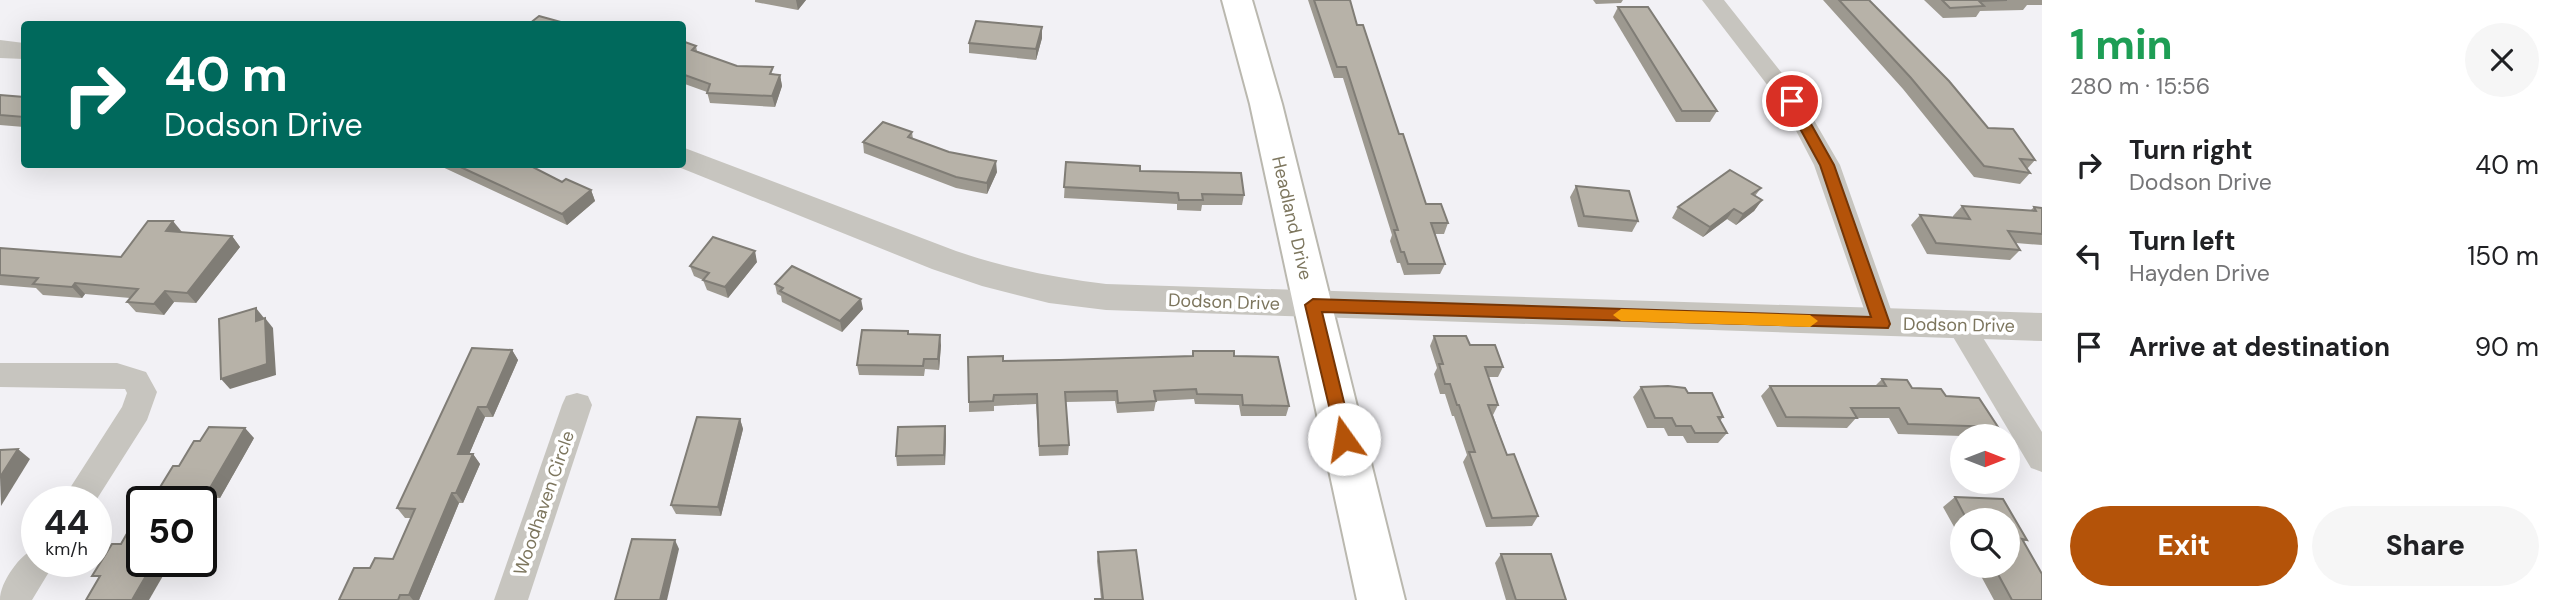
<!DOCTYPE html>
<html lang="en">
<head>
<meta charset="utf-8">
<style>
	:root { --surface:#fff; --page:#f6f6f6; --text:#202124; --muted:#757577; --accent:#b45309 }
	body { margin:0; font-family:"DM Sans",sans-serif; background:var(--page); color:var(--text); height:100vh; display:flex; flex-direction:column; font-size:26px; white-space:nowrap }
	* { box-sizing:border-box; margin:0 }
	p { font-size:23px; color:var(--muted) }
	.icon { flex:none; width:38px; height:38px; fill:none; stroke:currentColor; stroke-width:2; stroke-linecap:round; stroke-linejoin:round }
	.map { position:relative; flex:1; overflow:hidden }
	.panel { display:flex; flex-direction:column; background:var(--surface); width:525px }
	.panel>* { flex:none }
	.banner { position:absolute; left:21px; top:21px; width:665px; height:147px; border-radius:7px; box-shadow:0 7px 28px #0002; background:#00695c; color:#fff; overflow:hidden }
	.needle { width:46px; rotate:90deg }
	.controls { position:absolute; left:1950px; top:424px; display:grid; gap:14px }
	.controls a { display:grid; place-items:center; width:70px; height:70px; border-radius:50%; background:var(--surface); box-shadow:0 7px 28px #0002; font-size:35px }
	.speed { position:absolute; left:21px; top:486px; display:flex; gap:14px; font-size:35px; font-weight:700; text-align:center }
	.speed>* { display:grid; place-content:center; width:91px; height:91px; border-radius:50%; background:var(--surface); box-shadow:0 7px 28px #0002; line-height:1 }
	.speed small { font-size:18px; font-weight:400 }
	.speed .limit { border:4px solid #111; border-radius:10px; background:#fff; color:#111 }
	.pin { position:absolute; display:grid; place-items:center; width:60px; height:60px; color:#fff; margin:-30px; border:4px solid #fff; border-radius:50%; box-shadow:0 2px 7px #0007 }
	.me { position:absolute; width:77px; margin:-38px; rotate:347deg; stroke-linejoin:round; filter:drop-shadow(0 0 5px #0008) }
	.turn { display:flex; align-items:center; gap:24px; height:147px; padding:0 28px; font-size:32px }
	.turn .icon { width:91px; height:91px; stroke-width:2.5 }
	.turn b { display:block; font-size:49px; line-height:60px }
	.round { display:grid; place-items:center; flex:none; width:74px; height:74px; border-radius:37px; background:var(--page) }
	.head { display:flex; align-items:center; justify-content:space-between; height:119px; padding:0 28px }
	h1 { font-size:42px; font-weight:800; line-height:52px; color:#1e9e55 }
	.button { display:flex; gap:14px; margin-top:auto; padding:14px 28px }
	.button a { flex:1; height:80px; border-radius:42px; background:var(--accent); color:#fff; font-size:28px; font-weight:800; line-height:80px; text-align:center }
	.button a+a { background:var(--page); color:var(--text) }
	ul { padding:0; list-style:none }
	li { display:flex; align-items:center; gap:21px; height:91px; padding:0 28px }
	li div { flex:1 }
	li b { display:block; font-size:26px }
	li em { font-style:normal }
	main { display:flex; flex:1; min-height:0 }
	.map>svg:first-child { display:block }
</style>
</head>
<body>
<main>
<div class="map">
<svg width="2042" height="600" viewBox="0 0 2042 600">
	<rect width="100%" height="100%" fill="#f2f1f5"/>
	<g fill="none" stroke-linecap="round" stroke-linejoin="round">
		<g stroke="#bab8af" stroke-width="4">
			<polygon id="secondary" points="1222,0 1252,0 1282,104 1405,600 1357,600 1250,104"/>
		</g>
		<g fill="#c7c5bf" fill-rule="evenodd">
			<polygon points="1702,0 1724,0 1800,96 1840,165 1896,324 1892,332 1882,335 1872,332 1814,165 1782,104"/>
			<polygon points="1960,314 1970,317 2042,432 2042,472 2031,468 1946,325 1950,317"/>
			<polygon points="0,363 117,363 146,372 157,392 147,420 95,502 61,502 122,407 127,393 125,389 0,387"/>
			<polygon points="577,393 588,396 592,405 528,600 494,600 562,405 566,396"/>
			<path d="M37 547V562H55L32 600H0C0 582 20 554 37 547Z"/>
		</g>
		<g fill="#c7c5bf" fill-rule="evenodd">
			<polygon points="0,40 24,43 24,59 0,58"/>
			<path d="M682 147 956 251C1006 268 1054 278 1106 284L2042 313V341L1106 310 1049 303 982 286 932 269 671 164H682Z"/>
		</g>
		<use href="#secondary" fill="#fff" fill-rule="evenodd"/>
	</g>
	<g fill="#9d9990">
		<polygon points="755,0 806,0 798,10 755,2"/>
		<polygon points="1308,0 1350,0 1357,25 1426,204 1448,223 1444,234 1434,234 1445,264 1440,274 1404,275 1400,263 1397,263 1390,241 1392,235 1343,78 1334,78"/>
		<polygon points="1593,0 1623,0 1621,3 1596,4"/>
		<polygon points="1823,0 1869,0 1988,128 2035,160 2027,169 2030,173 2020,184 1974,177 1903,89"/>
		<polygon points="1924,0 2042,0 2042,5 2027,5 2023,10 1980,11 1976,17 1943,18"/>
		<polygon points="1618,7 1717,111 1710,122 1676,122 1613,17"/>
		<polygon points="1042,27 1042,38 1036,60 969,53 969,43"/>
		<polygon points="682,41 696,46 697,51 737,66 780,75 782,86 775,107 710,103 707,92 682,83"/>
		<polygon points="0,95 24,97 24,127 0,125"/>
		<polygon points="912,132 913,139 949,152 997,172 987,194 956,188 864,153 863,142"/>
		<polygon points="1066,162 1140,171 1244,195 1242,205 1202,205 1201,211 1177,210 1177,204 1064,198"/>
		<polygon points="436,164 527,164 562,182 591,190 595,201 567,225"/>
		<polygon points="1576,186 1638,221 1632,232 1578,227 1570,197"/>
		<polygon points="1761,188 1755,196 1762,200 1754,211 1736,225 1727,219 1703,237 1672,218 1678,207"/>
		<polygon points="1962,206 2030,211 2034,207 2042,208 2042,245 2016,243 2020,250 2010,260 1927,254 1911,225 1920,215 1953,217 1953,216"/>
		<polygon points="182,232 232,236 240,247 196,303 174,302 164,315 136,312 127,302 130,298 85,294 82,298 43,295 36,288 0,285 0,248 121,257"/>
		<polygon points="757,262 728,298 707,290 703,280 694,276 690,266"/>
		<polygon points="775,284 863,309 842,332 782,302 781,296 777,294"/>
		<polygon points="908,331 908,334 941,345 939,370 925,369 924,376 859,375 857,365"/>
		<polygon points="1434,336 1470,345 1503,367 1498,377 1488,377 1498,405 1493,415 1507,455 1538,516 1532,526 1486,527 1463,462 1467,455 1454,416 1452,416 1445,394 1440,394 1434,374 1437,368 1430,346"/>
		<polygon points="512,350 518,360 493,417 485,417 469,454 473,454 480,464 463,503 459,503 419,600 339,600 370,568 393,559 411,518 405,518 397,508"/>
		<polygon points="1193,351 1234,356 1289,406 1286,416 1241,416 1239,405 1195,404 1194,399 1156,401 1154,411 1117,413 1115,401 1066,402 1069,445 1068,455 1039,456 1036,404 994,406 994,411 969,412 969,402 1003,361 1192,356"/>
		<polygon points="1882,379 1912,388 1946,396 1998,427 1988,436 1962,436 1898,434 1889,418 1856,418 1847,428 1777,427 1761,396 1770,386 1875,386"/>
		<polygon points="1641,387 1688,393 1723,417 1720,421 1727,433 1718,443 1687,443 1683,436 1668,436 1664,428 1647,428 1633,397"/>
		<polygon points="740,419 743,429 721,516 676,514 671,505"/>
		<polygon points="945,426 946,436 945,465 897,466 896,456"/>
		<polygon points="254,438 220,498 207,498 201,507 201,502 179,466"/>
		<polygon points="1955,497 2003,499 2027,540 2023,542 2042,574 2042,600 1994,600 1975,565 2007,565 2007,520 1962,520 1962,541 1943,507"/>
		<polygon points="1098,552 1143,600 1101,599 1097,561"/>
		<polygon points="1501,554 1566,600 1506,600 1495,563"/>
	</g>
	<g fill="#807d76">
		<polygon points="796,0 806,0 798,10"/>
		<polygon points="1042,27 1042,38 1036,60 1036,49"/>
		<polygon points="780,75 782,86 775,107 772,96"/>
		<polygon points="996,161 997,172 987,194 987,183"/>
		<polygon points="591,190 595,201 567,225 562,214"/>
		<polygon points="1762,200 1754,211 1736,225 1743,214"/>
		<polygon points="1734,209 1727,219 1703,237 1710,227"/>
		<polygon points="173,221 182,232 166,231"/>
		<polygon points="232,236 240,247 196,303 187,293"/>
		<polygon points="755,251 757,262 728,298 725,287"/>
		<polygon points="75,283 85,294 82,298 72,287"/>
		<polygon points="165,291 174,302 164,315 154,304"/>
		<polygon points="861,299 863,309 842,332 840,321"/>
		<polygon points="256,308 264,318 256,321"/>
		<polygon points="265,318 273,328 276,375 230,389 221,379"/>
		<polygon points="940,335 941,345 939,370 938,359"/>
		<polygon points="512,350 518,360 493,417 487,407"/>
		<polygon points="478,407 485,417 465,464 458,454"/>
		<polygon points="740,419 743,429 721,516 718,507"/>
		<polygon points="945,426 946,436 945,465 944,455"/>
		<polygon points="245,428 254,438 220,498 210,488"/>
		<polygon points="18,449 30,459 1,506 0,477"/>
		<polygon points="473,454 480,464 463,503 456,493"/>
		<polygon points="196,488 207,498 201,507 201,502 188,502"/>
		<polygon points="452,493 459,503 419,600 413,600 409,595"/>
		<polygon points="675,540 679,549 667,600 660,600"/>
		<polygon points="154,562 171,562 149,600 132,600"/>
	</g>
	<g fill="#b7b2a8" stroke="#807d76" stroke-width="2">
		<polygon points="1314,0 1350,0 1357,25 1363,25 1399,134 1403,134 1426,204 1441,204 1448,223 1431,223 1445,264 1408,264 1404,252 1401,252 1394,230 1398,230 1346,67 1337,67"/>
		<polygon points="1839,0 1869,0 1949,81 1988,128 2013,129 2035,160 2020,159 2030,173 1984,166 1911,78"/>
		<polygon points="1942,0 2007,0 1979,1 1984,6 1950,8"/>
		<polygon points="1618,7 1648,7 1717,111 1682,111"/>
		<polygon points="539,16 568,24 529,24"/>
		<polygon points="976,21 1042,27 1036,49 969,43"/>
		<polygon points="682,41 696,46 692,50 737,66 773,67 770,74 780,75 772,96 707,93 710,84 682,74"/>
		<polygon points="0,95 24,97 24,117 0,115"/>
		<polygon points="883,122 912,132 908,137 949,152 996,161 987,183 956,177 863,142"/>
		<polygon points="1066,162 1140,166 1140,171 1241,173 1244,195 1202,194 1203,200 1179,200 1178,193 1064,187"/>
		<polygon points="454,164 527,164 562,182 566,179 591,190 562,214"/>
		<polygon points="1730,170 1761,188 1752,194 1762,200 1743,214 1734,209 1710,227 1678,207"/>
		<polygon points="1576,186 1629,191 1638,221 1584,216"/>
		<polygon points="1962,206 2036,211 2034,207 2042,208 2042,234 2008,231 2020,250 1936,243 1920,215 1970,219"/>
		<polygon points="148,221 173,221 166,231 232,236 187,293 165,291 154,304 127,302 138,289 75,283 72,287 33,284 38,278 0,275 0,248 121,257"/>
		<polygon points="713,237 755,251 725,287 703,280 709,273 690,266"/>
		<polygon points="792,266 861,299 840,321 780,291 783,288 775,284"/>
		<polygon points="256,308 256,321 265,318 267,364 221,379 219,319"/>
		<polygon points="862,330 908,331 908,334 940,335 938,359 924,359 923,366 857,365"/>
		<polygon points="1434,336 1466,336 1470,345 1495,345 1503,367 1485,367 1498,405 1488,405 1507,455 1514,454 1538,516 1492,518 1469,452 1475,452 1459,405 1457,405 1450,384 1445,384 1439,364 1443,364"/>
		<polygon points="472,348 512,350 487,407 478,407 458,454 473,454 456,493 452,493 409,595 400,595 398,600 339,600 354,568 370,568 375,558 393,559 415,509 397,508"/>
		<polygon points="1193,351 1234,351 1234,356 1278,357 1289,406 1243,405 1242,395 1197,394 1196,389 1154,391 1156,401 1118,403 1117,391 1065,392 1069,445 1039,446 1037,394 994,395 993,401 969,402 968,357 1003,356 1003,361 1060,360 1193,356"/>
		<polygon points="1882,379 1907,380 1912,388 1941,389 1946,396 1979,398 1998,427 1908,424 1899,408 1851,408 1857,418 1786,417 1770,386 1886,386"/>
		<polygon points="1668,386 1685,388 1688,393 1712,393 1723,417 1718,417 1727,433 1695,433 1691,426 1676,426 1672,418 1655,418 1641,387"/>
		<polygon points="697,417 740,419 718,507 671,505"/>
		<polygon points="945,426 944,455 896,456 898,427"/>
		<polygon points="209,427 245,428 210,488 196,488 188,502 151,502 173,466 179,466 194,441 200,441"/>
		<polygon points="18,449 0,477 0,450"/>
		<polygon points="1955,497 2003,499 2027,540 2022,539 2042,574 2042,600 2012,600 1993,565 2007,565 2007,520 1967,520"/>
		<polygon points="137,516 142,516 142,562 154,562 132,600 86,600 100,576 92,576 112,544 121,544"/>
		<polygon points="632,539 675,540 660,600 615,600"/>
		<polygon points="1136,550 1143,600 1095,600 1095,599 1103,599 1098,552"/>
		<polygon points="1501,554 1551,554 1566,600 1516,600"/>
	</g>
	<polygon fill="#b45309" stroke="#753606" stroke-width="2" points="1792,96 1798,101 1834,165 1890,324 1888,328 1322,312 1353,439 1350,444 1344,446 1338,444 1305,305 1313,299 1871,317 1820,165 1785,101"/>
	<polygon fill="#f59e0b" points="1621,309 1810,315 1818,321 1810,327 1621,321 1613,315"/>
	<g text-anchor="middle" dominant-baseline="central" stroke-width="7" stroke-linejoin="round" paint-order="stroke">
		<g font-size="18" fill="#7d765e" stroke="#fff">
			<text transform="translate(1292 218) rotate(77)">Headland Drive</text>
			<text transform="translate(1224 302) rotate(2)">Dodson Drive</text>
			<text transform="translate(1959 325) rotate(1)">Dodson Drive</text>
			<text transform="translate(544 503) rotate(-71)">Woodhaven Circle</text>
		</g>
	</g>
</svg>
<div class="controls">
<a><svg class="needle" viewBox="-14 -14 28 28"><path d="M0-13l5 13h-10z" fill="#e53935"/><path d="M0 13l5-13h-10z" fill="#757577"/></svg></a>
<a><svg class="icon" aria-label="search" viewBox="0 0 24 24"><circle cx="10" cy="10" r="6"/><path d="M15 15l6 6"/></svg></a>
</div>
<div class="speed"><div>44<small>km/h</small></div><div class="limit">50</div></div>
<div class="pin" style="left:1792px;top:101px;background:#d93025"><svg class="icon" aria-label="arrive" viewBox="0 0 24 24"><path d="M6 21V4h12l-3 4 3 4H6"/></svg></div>
<svg class="me" style="left:1344px;top:439px" viewBox="-20 -20 40 40"><circle r="19" fill="#fff"/><path d="M0-13L10 11 0 6-10 11z" fill="#b45309"/></svg>
<div class="banner">
<div class="turn"><svg class="icon" aria-label="right" viewBox="0 0 24 24"><path d="M7 20v-9h11M14 6l5 5-5 5"/></svg><div><b>40 m</b>Dodson Drive</div></div>
</div>
</div>
<section class="panel">
<div class="head"><div><h1>1 min</h1><p>280 m · 15:56</p></div><a class="round"><svg class="icon" aria-label="close" viewBox="0 0 24 24"><path d="M6 6l12 12M18 6L6 18"/></svg></a></div>
<ul>
<li><svg class="icon" aria-label="right" viewBox="0 0 24 24"><path d="M7 20v-9h11M14 6l5 5-5 5"/></svg><div><b>Turn right</b><p>Dodson Drive</p></div><em>40 m</em></li>
<li><svg class="icon" aria-label="left" viewBox="0 0 24 24"><path d="M17 20v-9H6M10 6l-5 5 5 5"/></svg><div><b>Turn left</b><p>Hayden Drive</p></div><em>150 m</em></li>
<li><svg class="icon" aria-label="arrive" viewBox="0 0 24 24"><path d="M6 21V4h12l-3 4 3 4H6"/></svg><div><b>Arrive at destination</b></div><em>90 m</em></li>
</ul>
<div class="button"><a>Exit</a><a>Share</a></div>
</section>
</main>
</body>
</html>
